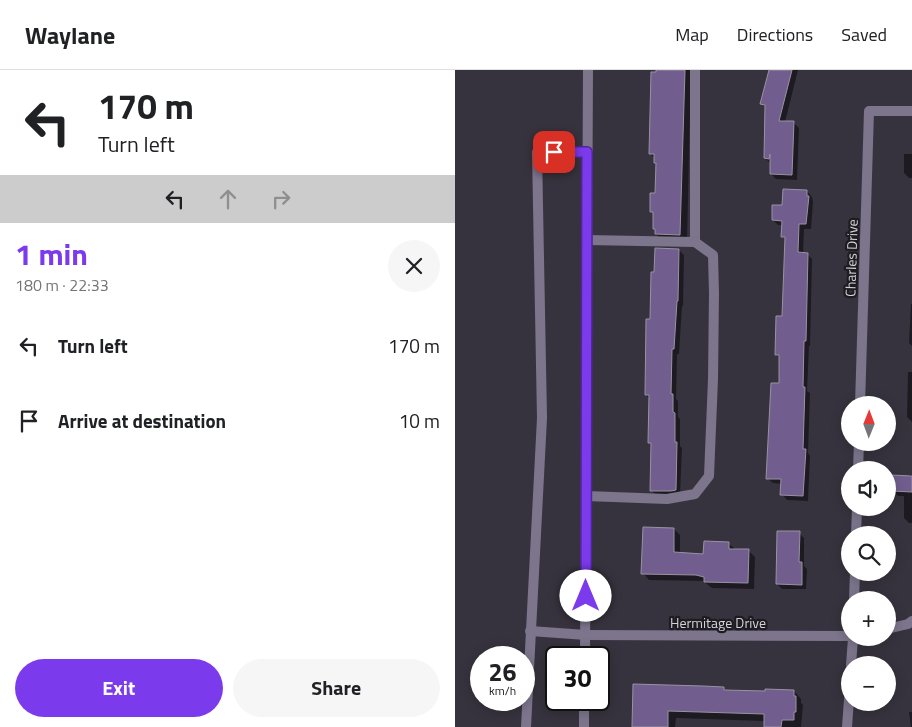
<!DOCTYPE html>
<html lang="en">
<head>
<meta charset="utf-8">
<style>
	:root { --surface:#fff; --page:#f6f6f6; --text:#202124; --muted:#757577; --line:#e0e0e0; --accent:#7c3aed }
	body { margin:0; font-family:"Titillium Web",sans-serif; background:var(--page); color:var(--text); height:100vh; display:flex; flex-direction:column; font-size:19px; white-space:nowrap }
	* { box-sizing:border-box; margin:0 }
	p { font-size:16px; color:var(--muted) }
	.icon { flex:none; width:28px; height:28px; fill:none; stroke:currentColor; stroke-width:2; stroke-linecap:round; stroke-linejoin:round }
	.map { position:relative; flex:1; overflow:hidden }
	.panel { display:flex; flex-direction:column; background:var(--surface); width:455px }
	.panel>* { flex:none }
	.hud { background:#fff; color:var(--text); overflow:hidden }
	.needle { width:32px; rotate:1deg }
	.buttons { position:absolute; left:386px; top:326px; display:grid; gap:10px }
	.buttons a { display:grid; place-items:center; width:55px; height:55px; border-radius:50%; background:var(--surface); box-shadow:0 2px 12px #0003; font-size:25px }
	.speed { position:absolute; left:15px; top:576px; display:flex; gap:10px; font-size:25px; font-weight:700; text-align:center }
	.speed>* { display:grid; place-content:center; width:65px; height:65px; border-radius:50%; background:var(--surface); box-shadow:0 2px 12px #0003; line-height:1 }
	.speed small { font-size:12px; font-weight:400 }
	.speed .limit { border:2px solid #111; border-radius:8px; background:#fff; color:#111 }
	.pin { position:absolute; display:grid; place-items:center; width:42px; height:42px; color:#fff; margin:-21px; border-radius:10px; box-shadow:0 2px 8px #0006 }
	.me { position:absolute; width:55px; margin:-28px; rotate:0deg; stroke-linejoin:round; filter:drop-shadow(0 0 4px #0008) }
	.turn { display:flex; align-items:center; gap:18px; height:105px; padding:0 15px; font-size:22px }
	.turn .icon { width:65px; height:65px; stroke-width:2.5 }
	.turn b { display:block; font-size:35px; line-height:42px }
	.lanes { display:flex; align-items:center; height:48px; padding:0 15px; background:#0003; justify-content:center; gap:25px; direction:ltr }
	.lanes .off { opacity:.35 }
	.round { display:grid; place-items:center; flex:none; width:52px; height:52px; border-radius:26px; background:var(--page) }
	.overview { display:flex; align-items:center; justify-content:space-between; height:85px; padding:0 15px }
	h1 { font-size:30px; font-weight:700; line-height:38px; color:var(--accent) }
	.cta { display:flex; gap:10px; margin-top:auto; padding:10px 15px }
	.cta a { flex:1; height:58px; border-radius:30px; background:var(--accent); color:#fff; font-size:20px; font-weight:700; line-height:58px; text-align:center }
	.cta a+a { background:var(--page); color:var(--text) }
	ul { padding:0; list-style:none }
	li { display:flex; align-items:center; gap:15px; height:75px; padding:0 15px }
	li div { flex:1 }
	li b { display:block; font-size:19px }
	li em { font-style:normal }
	header { display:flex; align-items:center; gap:30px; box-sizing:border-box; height:70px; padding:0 25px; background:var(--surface); border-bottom:1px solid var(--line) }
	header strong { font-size:24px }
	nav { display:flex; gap:28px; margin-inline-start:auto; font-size:18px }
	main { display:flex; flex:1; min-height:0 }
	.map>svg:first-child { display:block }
</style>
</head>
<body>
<header>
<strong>Waylane</strong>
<nav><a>Map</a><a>Directions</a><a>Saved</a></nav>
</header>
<main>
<section class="panel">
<div class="hud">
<div class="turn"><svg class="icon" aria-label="left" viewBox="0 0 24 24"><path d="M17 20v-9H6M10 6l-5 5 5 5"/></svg><div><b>170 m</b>Turn left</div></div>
<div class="lanes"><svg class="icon" aria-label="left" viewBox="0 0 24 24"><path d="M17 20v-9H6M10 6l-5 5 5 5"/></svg><svg class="icon off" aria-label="ahead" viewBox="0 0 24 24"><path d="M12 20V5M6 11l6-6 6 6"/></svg><svg class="icon off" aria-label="right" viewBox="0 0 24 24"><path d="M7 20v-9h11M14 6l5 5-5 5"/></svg></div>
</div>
<div class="overview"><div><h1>1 min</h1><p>180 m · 22:33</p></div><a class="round"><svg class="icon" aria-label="close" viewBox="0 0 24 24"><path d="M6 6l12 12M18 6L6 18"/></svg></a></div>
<ul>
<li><svg class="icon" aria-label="left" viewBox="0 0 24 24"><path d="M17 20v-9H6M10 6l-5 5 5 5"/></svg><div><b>Turn left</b></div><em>170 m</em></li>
<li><svg class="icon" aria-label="arrive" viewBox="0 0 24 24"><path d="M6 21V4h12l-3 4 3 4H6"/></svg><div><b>Arrive at destination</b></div><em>10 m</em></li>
</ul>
<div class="cta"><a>Exit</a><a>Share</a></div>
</section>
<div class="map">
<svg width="457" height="657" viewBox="0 0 457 657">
	<rect width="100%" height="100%" fill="#37333e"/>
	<g fill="#0007">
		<polygon points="202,0 236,0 232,172 209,172 201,164 199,159 200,145 196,141 201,125 202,94 200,89 195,83"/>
		<polygon points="315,0 343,0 330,52 338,52 344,58 342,110 321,109 316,104 315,93 310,88 311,37 307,34"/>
		<polygon points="449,84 457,84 457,108 454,108 449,103"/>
		<polygon points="352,121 357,127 358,132 356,159 349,159 348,184 352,184 357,189 355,276 354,276 352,321 355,323 353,383 355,386 353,431 332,430 327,424 327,414 318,413 312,408 325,314 326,289 321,285 328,248 331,170 328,166 328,155 323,155 318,150 328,137"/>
		<polygon points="224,180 229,185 228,236 227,236 224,284 222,284 221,329 223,331 223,347 225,349 225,376 227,378 225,425 201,425 196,420 197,375 194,372 195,329 191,325 201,203"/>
		<polygon points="456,234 457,234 457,276 454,273"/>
		<polygon points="453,302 457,302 457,352 452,347"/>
		<polygon points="453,405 457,405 457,453 454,453 449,448 449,426 443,426 437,421 453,407"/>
		<polygon points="219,459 225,465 225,484 250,485 273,473 280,479 293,480 300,487 299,519 257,518 248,511 194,510 188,503"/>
		<polygon points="344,463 349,468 349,496 352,499 351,519 327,519 322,514"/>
		<polygon points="179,616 269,619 272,621 339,621 346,629 346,633 348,635 346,657 310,657 310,651 221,648 220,657 179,657"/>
		<polygon points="454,642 457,642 457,657 456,657"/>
	</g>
	<g fill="#715e8f" stroke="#9893a1">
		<polygon points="201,0 230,0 225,165 200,164 200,159 198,159 198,142 195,142 195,123 200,123 201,93 199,93 199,84 194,84 196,2 201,2"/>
		<polygon points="314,0 337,0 324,51 339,51 337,105 315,104 315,84 314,89 309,88 310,35 305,34"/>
		<polygon points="328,119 352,120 352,126 354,126 351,154 344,154 343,182 353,183 351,271 349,271 348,317 350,317 348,379 351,379 348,426 325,425 326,409 311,409 316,313 324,313 324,285 320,285 321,246 327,246 330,167 326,167 327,151 317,150 317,135 327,135"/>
		<polygon points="200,178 224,179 223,231 222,231 219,279 217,279 216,324 218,324 218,342 220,343 220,372 222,372 221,420 216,421 195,421 196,373 193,373 194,325 190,325 191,249 195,249 196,202 199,202"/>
		<polygon points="436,405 457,406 457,422 436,421"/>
		<polygon points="188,457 219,458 219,482 248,484 249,471 274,472 274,479 294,479 293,513 249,512 249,507 241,505 186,504"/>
		<polygon points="322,461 345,461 344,492 347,492 347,515 321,514"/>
		<polygon points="178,614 248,616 269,617 269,620 310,621 310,619 339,620 339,626 341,626 341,642 339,642 339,650 327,650 326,657 309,657 309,644 213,641 213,657 177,657"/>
	</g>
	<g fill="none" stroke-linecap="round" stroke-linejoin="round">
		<g stroke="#7d758c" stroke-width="10">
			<polyline points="132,170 240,172 240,0"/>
			<polyline points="131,426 212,429 240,424 254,406 258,309 259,223 258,185 240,172"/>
			<polyline points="75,561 131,565"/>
			<polyline points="71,657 87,348 82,82 133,82"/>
		</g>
		<g stroke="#7d758c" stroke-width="10">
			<polyline points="405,335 414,41 457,41"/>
			<polyline points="403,400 404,372"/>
			<polyline points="401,465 402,438"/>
			<polyline points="399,530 400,502"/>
			<polyline points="432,559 453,554 457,551"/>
			<polyline points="131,565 395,566"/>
			<polyline points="130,588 133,0"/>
			<polyline points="396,595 398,568"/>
			<polyline points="129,657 129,630"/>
			<polyline points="392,657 395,616"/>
		</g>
	</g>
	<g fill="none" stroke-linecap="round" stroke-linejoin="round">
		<g stroke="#51269a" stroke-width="12">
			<polyline id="route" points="99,82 132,82 131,526"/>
		</g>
		<use href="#route" stroke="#7c3aed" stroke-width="9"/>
	</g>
	<g text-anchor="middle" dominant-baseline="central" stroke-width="4.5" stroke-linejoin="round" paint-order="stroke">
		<g font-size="14" fill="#d5d2d9" stroke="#1e1c21">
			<text transform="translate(396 188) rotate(-88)">Charles Drive</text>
			<text x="263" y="552">Hermitage Drive</text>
		</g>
	</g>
</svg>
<div class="buttons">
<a><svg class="needle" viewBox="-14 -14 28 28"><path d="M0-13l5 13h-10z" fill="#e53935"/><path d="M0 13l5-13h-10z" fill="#757577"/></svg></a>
<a><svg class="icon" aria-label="sound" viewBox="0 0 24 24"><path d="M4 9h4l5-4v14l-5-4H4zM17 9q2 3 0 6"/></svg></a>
<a><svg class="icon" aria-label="search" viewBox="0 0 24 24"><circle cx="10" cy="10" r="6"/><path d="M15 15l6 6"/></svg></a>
<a>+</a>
<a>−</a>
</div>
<div class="speed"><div>26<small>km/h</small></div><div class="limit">30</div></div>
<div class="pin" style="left:99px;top:82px;background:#d93025"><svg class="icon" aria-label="arrive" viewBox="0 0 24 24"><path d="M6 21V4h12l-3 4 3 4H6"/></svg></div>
<svg class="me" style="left:131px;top:526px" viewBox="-20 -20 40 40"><circle r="19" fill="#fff"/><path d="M0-13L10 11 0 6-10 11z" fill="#7c3aed"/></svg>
</div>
</main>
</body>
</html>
